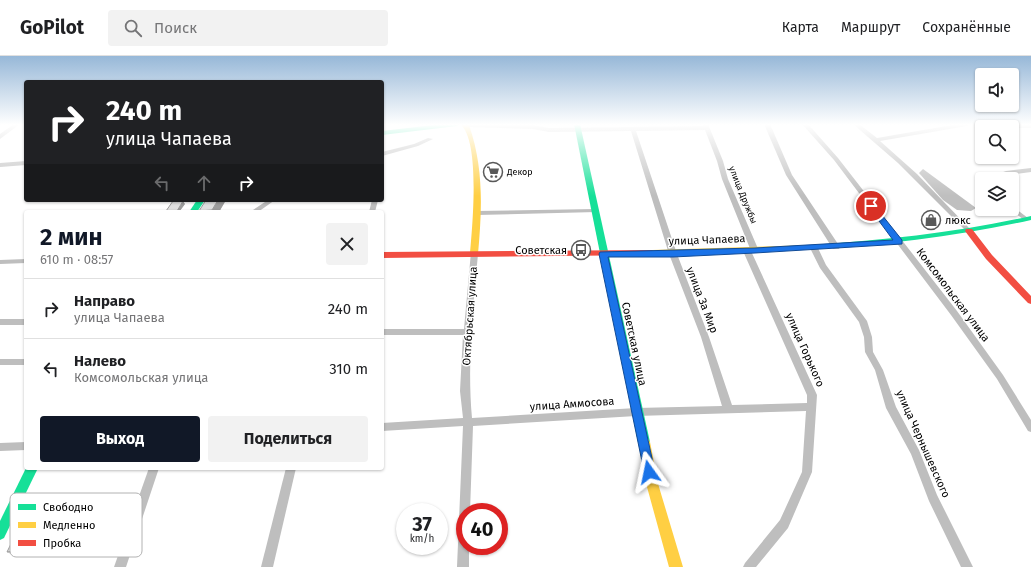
<!DOCTYPE html>
<html lang="ru">
<head>
<meta charset="utf-8">
<style>
	:root { --surface:#fff; --page:#f2f2f2; --text:#202124; --muted:#757577; --line:#e0e0e0; --accent:#111827 }
	body { margin:0; font-family:"Fira Sans",sans-serif; background:var(--page); color:var(--text); height:100vh; display:flex; flex-direction:column; font-size:15px; white-space:nowrap }
	* { box-sizing:border-box; margin:0 }
	p { font-size:13px; color:var(--muted) }
	.icon { flex:none; width:22px; height:22px; fill:none; stroke:currentColor; stroke-width:2; stroke-linecap:round; stroke-linejoin:round }
	.map { position:relative; flex:1; overflow:hidden }
	.details { position:absolute; left:24px; top:154px; width:360px; height:260px; display:flex; flex-direction:column; background:var(--surface); border-radius:4px; box-shadow:0 1px 3px #0004 }
	.details>* { flex:none }
	.banner { position:absolute; left:24px; top:24px; width:360px; height:122px; border-radius:4px; box-shadow:0 1px 3px #0004; background:#202124; color:#fff; overflow:hidden }
	.tools { position:absolute; left:975px; top:12px; display:grid; gap:8px }
	.tools a { display:grid; place-items:center; width:44px; height:44px; border-radius:4px; background:var(--surface); box-shadow:0 1px 3px #0004; font-size:20px }
	.speed { position:absolute; left:396px; top:447px; display:flex; gap:8px; font-size:20px; font-weight:700; text-align:center }
	.speed>* { display:grid; place-content:center; width:52px; height:52px; border-radius:50%; background:var(--surface); box-shadow:0 1px 3px #0004; line-height:1 }
	.speed small { font-size:10px; font-weight:400 }
	.speed .limit { border:6px solid #d22; background:#fff; color:#111 }
	.pin { position:absolute; display:grid; place-items:center; width:34px; height:34px; color:#fff; margin:-17px; border:2px solid #fff; border-radius:50%; box-shadow:0 1px 4px #0007 }
	.me { position:absolute; width:44px; margin:-22px; rotate:348deg; stroke-linejoin:round; filter:drop-shadow(0 0 3px #0008) }
	.turn { display:flex; align-items:center; gap:14px; height:84px; padding:0 16px; font-size:18px }
	.turn .icon { width:52px; height:52px; stroke-width:2.5 }
	.turn b { display:block; font-size:28px; line-height:34px }
	.lanes { display:flex; align-items:center; height:38px; padding:0 16px; background:#0003; justify-content:center; gap:20px; direction:ltr }
	.lanes .off { opacity:.35 }
	.round { display:grid; place-items:center; flex:none; width:42px; height:42px; border-radius:4px; background:var(--page) }
	.overview { display:flex; align-items:center; justify-content:space-between; height:68px; padding:0 16px }
	h1 { font-size:24px; font-weight:700; line-height:30px; color:var(--accent) }
	.button { display:flex; gap:8px; margin-top:auto; padding:8px 16px }
	.button a { flex:1; height:46px; border-radius:4px; background:var(--accent); color:#fff; font-size:16px; font-weight:700; line-height:46px; text-align:center }
	.button a+a { background:var(--page); color:var(--text) }
	ul { padding:0; list-style:none }
	li { display:flex; align-items:center; gap:12px; height:60px; padding:0 16px; border-top:1px solid var(--line) }
	li div { flex:1 }
	li b { display:block; font-size:15px }
	li em { font-style:normal }
	header { display:flex; align-items:center; gap:24px; box-sizing:border-box; height:56px; padding:0 20px; background:var(--surface); border-bottom:1px solid var(--line) }
	header strong { font-size:19px }
	nav { display:flex; gap:22px; margin-inline-start:auto; font-size:14px }
	.search { width:280px; height:36px; background:var(--page); display:flex; align-items:center; gap:10px; box-sizing:border-box; padding:0 14px; border-radius:4px; color:var(--muted); font-size:15px }
	.map>svg:first-child { display:block }
</style>
</head>
<body>
<header>
<strong>GoPilot</strong>
<div class="search"><svg class="icon" aria-label="search" viewBox="0 0 24 24"><circle cx="10" cy="10" r="6"/><path d="M15 15l6 6"/></svg>Поиск</div>
<nav><a>Карта</a><a>Маршрут</a><a>Сохранённые</a></nav>
</header>
<div class="map">
<svg width="1031" height="511" viewBox="0 0 1031 511">
	<rect width="100%" height="100%" fill="#fff"/>
	<polygon fill="#bfbfbf" points="923,113 976,152 971,155 957,154 943,144 919,117"/>
	<g fill="none" stroke-linecap="round" stroke-linejoin="round">
		<g fill="#bebebe" fill-rule="evenodd">
			<polygon points="14,68 20,68 0,83 0,78"/>
			<path d="M464 68 533 69 549 72 703 70 702 68H708L723 105 728 123 759 195 758 197H755L751 195 722 123 717 105 705 74 636 75 677 198 709 281 732 349 807 347V339L743 195 747 193 751 195 817 339 812 416 788 472 756 511H743L745 507 780 464 802 416 806 355 636 360 473 370 470 456H465V490H469V511H457L463 370 382 375V367L463 362 460 335 463 279H382V273H464L471 196H474L478 198C473 252 467 307 472 362L636 352 722 350 701 281 669 198 631 75 549 76 533 73 466 71 464 70Z"/>
			<polygon points="764,68 770,68 792,119 840,191 839,193 833,193 786,119"/>
			<polygon points="802,68 808,68 838,102 957,255 1003,319 1031,364 1031,376 1028,375 997,323 951,259 834,104"/>
			<polygon points="853,68 859,68 877,82 958,68 970,68 967,70 880,85 917,118 971,174 972,175 971,176 967,176 898,107"/>
			<polygon points="994,68 1009,69 1031,68 1031,72 1012,72 1012,71 1003,71"/>
			<polygon points="428,82 433,83 418,90 382,100 382,96 414,88"/>
			<polygon points="26,105 26,109 0,111 0,107"/>
			<polygon points="1031,112 1031,116 1007,119 992,123 983,123 1006,115"/>
			<polygon points="268,144 275,144 258,156 250,156"/>
			<polygon points="372,144 378,144 375,156 369,156"/>
			<polygon points="1012,150 1028,162 1028,164 1024,164 1010,153 1012,153"/>
			<polygon points="595,153 597,154 597,156 477,159 474,157 477,155"/>
			<polygon points="811,190 817,190 826,209 867,265 872,281 873,296 883,314 896,351 919,394 937,439 973,511 961,511 929,445 911,398 886,352 875,314 865,296 864,281 859,266 820,212 810,192"/>
			<polygon points="26,203 26,207 0,208 0,204"/>
			<rect x="0" y="263" width="26" height="6"/>
			<rect x="0" y="303" width="26" height="6"/>
			<polygon points="26,386 26,394 0,395 0,387"/>
			<polygon points="149,412 159,412 126,511 114,511"/>
			<polygon points="286,412 296,412 273,511 261,511"/>
		</g>
		<g fill="#16e098" fill-rule="evenodd">
			<polygon points="442,68 460,68 457,70 382,79 382,75"/>
			<polygon points="574,68 580,68 650,386 648,389 644,391 640,389 638,386"/>
			<polygon points="197,144 205,144 197,156 189,156"/>
			<path d="M1031 160V164C959 180 887 189 813 193L809 191 813 189C887 184 959 176 1031 160Z"/>
			<polygon points="26,412 38,412 4,482 0,484 0,465"/>
		</g>
		<g fill="#ffcf43" fill-rule="evenodd">
			<path d="M460 68 469 69C484 112 482 154 478 198L474 201 470 198C472 173 481 84 460 68Z"/>
			<polygon points="813,189 817,191 816,193 652,200 648,197 652,194"/>
			<polygon points="644,381 648,383 650,386 659,431 683,511 669,511 647,431 638,386 640,383"/>
		</g>
		<g fill="#f24e42" fill-rule="evenodd">
			<polygon points="966,173 972,173 992,199 1031,240 1031,248 1028,247 986,203 965,175"/>
			<polygon points="652,194 656,197 655,199 382,202 382,196"/>
		</g>
	</g>
	<g fill="#c0c0c0">
		<polygon points="226,144 219,156 200,156 199,155"/>
		<polygon points="185,148 179,156 167,156 166,155"/>
		<polygon points="55,442 57,445 44,475 48,474 51,476 46,486 38,487 35,495 11,498 7,496"/>
	</g>
	<g fill="#9c9c9c">
		<polygon points="218,144 226,144 219,156 213,156 212,154"/>
		<polygon points="183,145 185,148 179,156 178,156 177,155"/>
		<polygon points="55,442 57,445 42,477 39,475"/>
		<polygon points="48,474 51,476 46,486 43,484"/>
		<polygon points="35,485 38,487 35,495 31,492"/>
	</g>
	<g fill="#dfdfdf" stroke="#9c9c9c">
		<polygon points="206,144 218,144 212,154 199,155"/>
		<polygon points="173,145 183,145 177,155 166,155"/>
		<polygon points="55,442 39,475 48,474 43,484 35,485 31,492 7,496 32,445"/>
	</g>
	<linearGradient id="sky" x2="0" y2="1"><stop stop-color="#97b8d8"/><stop offset="0.49" stop-color="#fff"/><stop offset="1" stop-color="#fff" stop-opacity="0"/></linearGradient>
	<rect width="1031" height="140" fill="url(#sky)"/>
	<polygon fill="#1a73e8" stroke="#114b97" points="871,148 874,149 902,184 902,188 755,197 673,201 608,201 655,416 653,420 649,421 645,420 599,198 600,196 755,192 893,184 868,150"/>
	<defs>
		<g id="supermarket-ring" transform="scale(1)"><circle r="9.5" fill="#fff" stroke="#595959" stroke-width="1.5"/><path d="M-6-5.5h2.5l.6 2H6L4.5 2H-2.5L-4.4-4H-6ZM-1.5 3.2a1.3 1.3 0 1 0 .1 0ZM3 3.2a1.3 1.3 0 1 0 .1 0Z" fill="#595959"/></g>
		<g id="shop-ring" transform="scale(1)"><circle r="9.5" fill="#fff" stroke="#595959" stroke-width="1.5"/><path d="M-5-2.5h2.3a2.7 3.5 0 0 1 5.4 0H5L5.5 6h-11ZM-1.5-2.5h3a1.5 2.3 0 0 0-3 0Z" fill="#595959"/></g>
		<g id="bus-ring" transform="scale(1)"><circle r="9.5" fill="#fff" stroke="#595959" stroke-width="1.5"/><path d="M-5-6H5V4H4V6H2V4H-2V6H-4V4H-5ZM-3.5-4V0h7V-4ZM-3.5 1.2v1.5H-2V1.2ZM2 1.2v1.5H3.5V1.2Z" fill="#595959"/></g>
	</defs>
	<g fill-rule="evenodd">
		<use href="#supermarket-ring" x="493" y="116"/>
		<use href="#shop-ring" x="931" y="164"/>
		<use href="#bus-ring" x="581" y="194"/>
	</g>
	<g text-anchor="middle" dominant-baseline="central" stroke-width="3" stroke-linejoin="round" paint-order="stroke">
		<g font-size="9" fill="#000" stroke="#fff" text-anchor="start">
			<text x="507" y="116">Декор</text>
		</g>
		<g font-size="9" fill="#000" stroke="#fff">
			<text transform="translate(743 139) rotate(68)">улица Дружбы</text>
		</g>
		<g font-size="11" fill="#000" stroke="#fff" text-anchor="start">
			<text x="945" y="164">люкс</text>
			<text x="567" y="194" text-anchor="end">Советская</text>
		</g>
		<g font-size="11" fill="#000" stroke="#fff">
			<text transform="translate(707 184) rotate(-2)">улица Чапаева</text>
			<text transform="translate(953 239) rotate(53)">Комсомольская улица</text>
			<text transform="translate(702 244) rotate(69)">улица За Мир</text>
			<text transform="translate(470 260) rotate(-86)">Октябрьская улица</text>
			<text transform="translate(634 288) rotate(78)">Советская улица</text>
			<text transform="translate(805 294) rotate(66)">улица Горького</text>
			<text transform="translate(572 348) rotate(-4)">улица Аммосова</text>
			<text transform="translate(923 388) rotate(66)">улица Чернышевского</text>
		</g>
	</g>
	<rect x="10" y="437" width="132" height="64" rx="6" fill="#fff" stroke="#b2b2b2" stroke-width="1"/>
	<rect x="18" y="448" width="18" height="6" fill="#16e098"/>
	<rect x="18" y="466" width="18" height="6" fill="#ffcf43"/>
	<rect x="18" y="484" width="18" height="6" fill="#f24e42"/>
	<g font-size="11" fill="#000">
		<text x="43" y="455">Свободно</text>
		<text x="43" y="473">Медленно</text>
		<text x="43" y="491">Пробка</text>
	</g>
</svg>
<div class="tools">
<a><svg class="icon" aria-label="sound" viewBox="0 0 24 24"><path d="M4 9h4l5-4v14l-5-4H4zM17 9q2 3 0 6"/></svg></a>
<a><svg class="icon" aria-label="search" viewBox="0 0 24 24"><circle cx="10" cy="10" r="6"/><path d="M15 15l6 6"/></svg></a>
<a><svg class="icon" aria-label="layers" viewBox="0 0 24 24"><path d="M12 4l9 5-9 5-9-5zM3 14l9 5 9-5"/></svg></a>
</div>
<div class="speed"><div>37<small>km/h</small></div><div class="limit">40</div></div>
<div class="pin" style="left:871px;top:150px;background:#d93025"><svg class="icon" aria-label="arrive" viewBox="0 0 24 24"><path d="M6 21V4h12l-3 4 3 4H6"/></svg></div>
<svg class="me" style="left:649px;top:416px" viewBox="-20 -20 40 40"><path d="M0-17L14 15 0 8-14 15z" fill="#1a73e8" stroke="#fff" stroke-width="4"/></svg>
<div class="banner">
<div class="turn"><svg class="icon" aria-label="right" viewBox="0 0 24 24"><path d="M7 20v-9h11M14 6l5 5-5 5"/></svg><div><b>240 m</b>улица Чапаева</div></div>
<div class="lanes"><svg class="icon off" aria-label="left" viewBox="0 0 24 24"><path d="M17 20v-9H6M10 6l-5 5 5 5"/></svg><svg class="icon off" aria-label="ahead" viewBox="0 0 24 24"><path d="M12 20V5M6 11l6-6 6 6"/></svg><svg class="icon" aria-label="right" viewBox="0 0 24 24"><path d="M7 20v-9h11M14 6l5 5-5 5"/></svg></div>
</div>
<section class="details">
<div class="overview"><div><h1>2 мин</h1><p>610 m · 08:57</p></div><a class="round"><svg class="icon" aria-label="close" viewBox="0 0 24 24"><path d="M6 6l12 12M18 6L6 18"/></svg></a></div>
<ul>
<li><svg class="icon" aria-label="right" viewBox="0 0 24 24"><path d="M7 20v-9h11M14 6l5 5-5 5"/></svg><div><b>Направо</b><p>улица Чапаева</p></div><em>240 m</em></li>
<li><svg class="icon" aria-label="left" viewBox="0 0 24 24"><path d="M17 20v-9H6M10 6l-5 5 5 5"/></svg><div><b>Налево</b><p>Комсомольская улица</p></div><em>310 m</em></li>
</ul>
<div class="button"><a>Выход</a><a>Поделиться</a></div>
</section>
</div>
</body>
</html>
